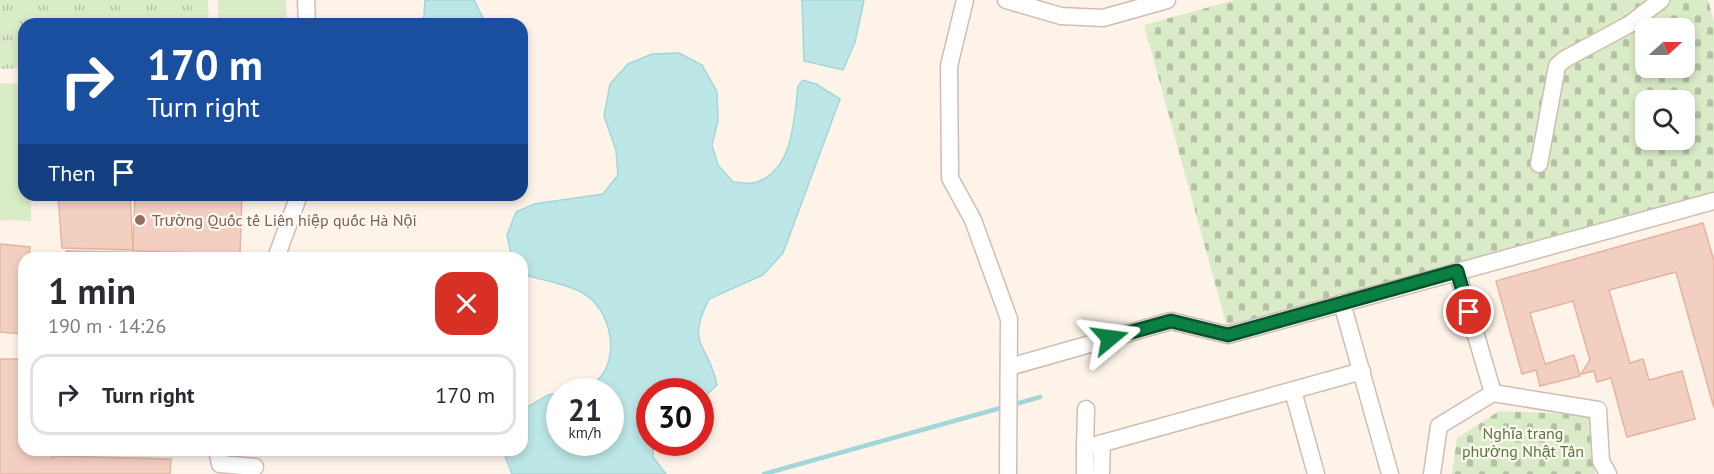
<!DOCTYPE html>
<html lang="en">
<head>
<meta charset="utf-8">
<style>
	:root { --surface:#fff; --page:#f2f2f3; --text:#2b2b33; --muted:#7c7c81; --line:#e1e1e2 }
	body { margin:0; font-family:"PT Sans",sans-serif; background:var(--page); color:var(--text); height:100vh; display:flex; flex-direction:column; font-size:22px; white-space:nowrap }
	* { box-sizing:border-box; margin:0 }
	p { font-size:20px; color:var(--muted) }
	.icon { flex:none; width:33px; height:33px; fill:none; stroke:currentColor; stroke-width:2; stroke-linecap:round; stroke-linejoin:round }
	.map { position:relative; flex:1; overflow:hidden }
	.drawer { position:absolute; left:18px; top:252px; width:510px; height:204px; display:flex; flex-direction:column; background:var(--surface); border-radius:18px; box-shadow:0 3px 9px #0003 }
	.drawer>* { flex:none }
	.top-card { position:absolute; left:18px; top:18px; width:510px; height:183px; border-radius:18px; box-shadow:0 3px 9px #0003; background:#1a4fa0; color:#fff; overflow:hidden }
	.needle { width:39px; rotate:69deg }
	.controls { position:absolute; left:1635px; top:18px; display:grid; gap:12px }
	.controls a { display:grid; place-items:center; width:60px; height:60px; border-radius:12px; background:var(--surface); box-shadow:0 3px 9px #0003; font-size:30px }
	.speed { position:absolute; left:546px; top:378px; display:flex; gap:12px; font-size:30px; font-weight:700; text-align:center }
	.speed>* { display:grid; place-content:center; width:78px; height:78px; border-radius:50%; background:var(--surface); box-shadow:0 3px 9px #0003; line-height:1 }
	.speed small { font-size:15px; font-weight:400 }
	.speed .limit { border:9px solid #d22; background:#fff; color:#111 }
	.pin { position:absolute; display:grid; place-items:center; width:51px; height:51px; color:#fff; margin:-26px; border:3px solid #fff; border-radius:50%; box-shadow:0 2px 6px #0007 }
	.me { position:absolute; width:66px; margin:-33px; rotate:74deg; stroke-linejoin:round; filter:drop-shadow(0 0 4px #0008) }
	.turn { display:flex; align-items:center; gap:21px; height:126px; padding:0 30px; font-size:27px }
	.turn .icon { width:78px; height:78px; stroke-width:2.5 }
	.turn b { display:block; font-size:42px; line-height:51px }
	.then { display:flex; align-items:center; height:57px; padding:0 30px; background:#0003; gap:12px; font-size:22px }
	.round { display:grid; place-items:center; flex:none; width:63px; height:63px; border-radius:18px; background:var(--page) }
	.head { display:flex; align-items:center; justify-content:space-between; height:102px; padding:0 30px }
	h1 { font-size:36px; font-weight:600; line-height:45px }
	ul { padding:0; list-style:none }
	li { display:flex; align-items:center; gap:18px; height:81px; margin:0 12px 9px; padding:0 18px; border:3px solid var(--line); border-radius:18px }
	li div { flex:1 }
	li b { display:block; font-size:22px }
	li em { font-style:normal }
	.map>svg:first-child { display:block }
</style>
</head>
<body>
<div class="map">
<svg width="1714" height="474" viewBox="0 0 1714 474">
	<defs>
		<pattern id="grass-tufts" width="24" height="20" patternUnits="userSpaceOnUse" patternTransform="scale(1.5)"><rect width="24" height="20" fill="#d9ebc7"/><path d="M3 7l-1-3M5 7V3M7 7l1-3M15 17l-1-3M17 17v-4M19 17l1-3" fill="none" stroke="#b5c1a4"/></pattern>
		<pattern id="cemetery-stones" width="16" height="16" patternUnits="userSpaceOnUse" patternTransform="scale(1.5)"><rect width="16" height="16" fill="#d9ebc7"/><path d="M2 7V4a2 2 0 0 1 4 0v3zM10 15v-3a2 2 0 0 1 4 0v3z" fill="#b5c1a4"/></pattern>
	</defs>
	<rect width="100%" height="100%" fill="#fdf3e9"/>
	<polygon fill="url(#grass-tufts)" points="0,0 208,0 209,24 24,24 24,68 0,69"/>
	<g fill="url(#cemetery-stones)" fill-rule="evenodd">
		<path d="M1235 0H1708L1714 22V197L1227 327 1144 25ZM1646 28H1684V68H1646ZM1646 100H1684V140H1646Z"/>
		<polygon points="1499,411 1591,415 1595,474 1452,474 1457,438"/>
	</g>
	<g fill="#d9ebc7">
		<polygon points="218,0 286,0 287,24 218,24"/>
		<polygon points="0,83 24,84 24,195 31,195 31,221 0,220"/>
	</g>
	<g fill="#bde6e7" stroke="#a3d6d9" stroke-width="1.5">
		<polygon points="425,0 474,0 486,24 420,24 424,16"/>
		<polygon points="802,0 864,0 855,42 843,70 804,61"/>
		<path d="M679 53 702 65 717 92 718 121 712 145 718 165 733 182C740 182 751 185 757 182 794 169 794 118 798 86L803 80 816 84 840 99 783 253 763 275 709 299C685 347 708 341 717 385L701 400 700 392H650V442L653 443V457L666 474H512L504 453 505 450H522V410L548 395 559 393 560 442H610V392L567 391C573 391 580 390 585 388 623 373 615 314 586 295 571 285 546 281 529 276L522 270V258H512L507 235 516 212 534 204 603 194 618 175 616 150 604 116 610 84 628 64 652 54Z"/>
	</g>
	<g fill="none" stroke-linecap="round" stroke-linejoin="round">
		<g stroke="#a3d6d9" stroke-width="4.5">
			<polyline points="1012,405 1040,397"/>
			<polyline points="764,474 1004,407"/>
		</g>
	</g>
	<g fill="#f3cfc1" stroke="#e5b4a1" stroke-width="1.5">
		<polygon points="58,195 130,195 133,250 62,248"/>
		<polygon points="135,195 242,195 240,254 133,251"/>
		<polygon points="1703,223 1714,261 1714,408 1676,272 1609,290 1630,363 1643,359 1649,380 1682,371 1695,419 1627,437 1611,378 1597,382 1594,371 1581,374 1590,360 1573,301 1530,313 1545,364 1574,355 1580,376 1540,386 1536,370 1522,374 1496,281"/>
		<polygon points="0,244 30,247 29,258 24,258 23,334 0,332"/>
		<polygon points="66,251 162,253 162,258 66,258"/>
		<polygon points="0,359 21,359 24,450 52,450 52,458 56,456 171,459 170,474 0,474"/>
		<polygon points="57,450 147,450 147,453 57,451"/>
	</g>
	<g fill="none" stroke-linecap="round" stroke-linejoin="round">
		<g stroke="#d2bcb1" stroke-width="19">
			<g id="minor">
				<polyline points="306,0 307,24"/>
				<polyline points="965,0 949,66 950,178 973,220 1009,319 1008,474"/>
				<polyline points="1006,0 1061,16 1103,18 1167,0"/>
				<polyline points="1539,164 1557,66 1565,59 1630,24 1661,0"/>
				<polyline points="276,258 299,195"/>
				<polyline points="1342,303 1390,474"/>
				<polyline points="1009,367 1171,321 1228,335 1714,201"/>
				<polyline points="1293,391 1316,474"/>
				<polyline points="1493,393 1598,410 1601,461 1608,474"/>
				<polyline points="1086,409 1085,448 1362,371"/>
				<polyline points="217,450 220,464 255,467"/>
				<polyline points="1085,474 1085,448"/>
				<polyline points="1101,474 1102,443"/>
				<polyline points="1432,474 1439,426 1493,393 1457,271"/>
			</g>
		</g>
		<use href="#minor" stroke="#fff" stroke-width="16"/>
	</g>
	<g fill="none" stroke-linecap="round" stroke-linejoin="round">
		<g stroke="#07532c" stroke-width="15">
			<polyline id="route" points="1110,338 1171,321 1228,335 1457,271 1469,312"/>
		</g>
		<use href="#route" stroke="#0b8043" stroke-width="10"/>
	</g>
	<circle fill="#8d6e63" stroke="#fff8f0" stroke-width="2" cx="140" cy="220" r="6"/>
	<g text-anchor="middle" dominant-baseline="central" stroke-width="4.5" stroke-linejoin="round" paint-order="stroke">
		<g font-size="16" fill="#785e54" stroke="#fff8f0" text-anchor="start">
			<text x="152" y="220">Trường Quốc tế Liên hiệp quốc Hà Nội</text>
		</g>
		<g font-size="16" fill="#577841" stroke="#fff8f0">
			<text x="1523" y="433">Nghĩa trang<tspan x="1523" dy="18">phường Nhật Tân</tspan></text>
		</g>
	</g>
</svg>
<div class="controls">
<a><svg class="needle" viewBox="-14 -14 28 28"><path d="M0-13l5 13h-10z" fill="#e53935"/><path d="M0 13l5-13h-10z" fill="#7c7c81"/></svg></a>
<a><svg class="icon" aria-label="search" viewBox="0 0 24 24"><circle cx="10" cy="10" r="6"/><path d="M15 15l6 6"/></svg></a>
</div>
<div class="speed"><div>21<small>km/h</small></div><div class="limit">30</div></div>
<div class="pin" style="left:1469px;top:312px;background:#d93025"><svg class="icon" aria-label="arrive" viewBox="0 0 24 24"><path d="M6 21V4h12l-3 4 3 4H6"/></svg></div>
<svg class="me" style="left:1110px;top:338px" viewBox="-20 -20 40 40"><path d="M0-17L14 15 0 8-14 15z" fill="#0b8043" stroke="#fff" stroke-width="4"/></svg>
<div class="top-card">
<div class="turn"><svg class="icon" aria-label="right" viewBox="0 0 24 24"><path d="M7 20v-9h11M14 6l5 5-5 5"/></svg><div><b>170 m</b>Turn right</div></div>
<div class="then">Then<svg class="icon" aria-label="arrive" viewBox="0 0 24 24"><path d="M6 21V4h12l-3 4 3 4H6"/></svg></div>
</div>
<section class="drawer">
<div class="head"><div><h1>1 min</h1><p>190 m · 14:26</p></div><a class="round" style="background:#d93025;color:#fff"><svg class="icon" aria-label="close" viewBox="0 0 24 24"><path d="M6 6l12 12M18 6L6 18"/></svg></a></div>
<ul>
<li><svg class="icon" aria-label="right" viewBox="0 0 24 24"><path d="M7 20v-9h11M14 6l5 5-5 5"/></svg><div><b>Turn right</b></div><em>170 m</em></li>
</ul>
</section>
</div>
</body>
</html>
